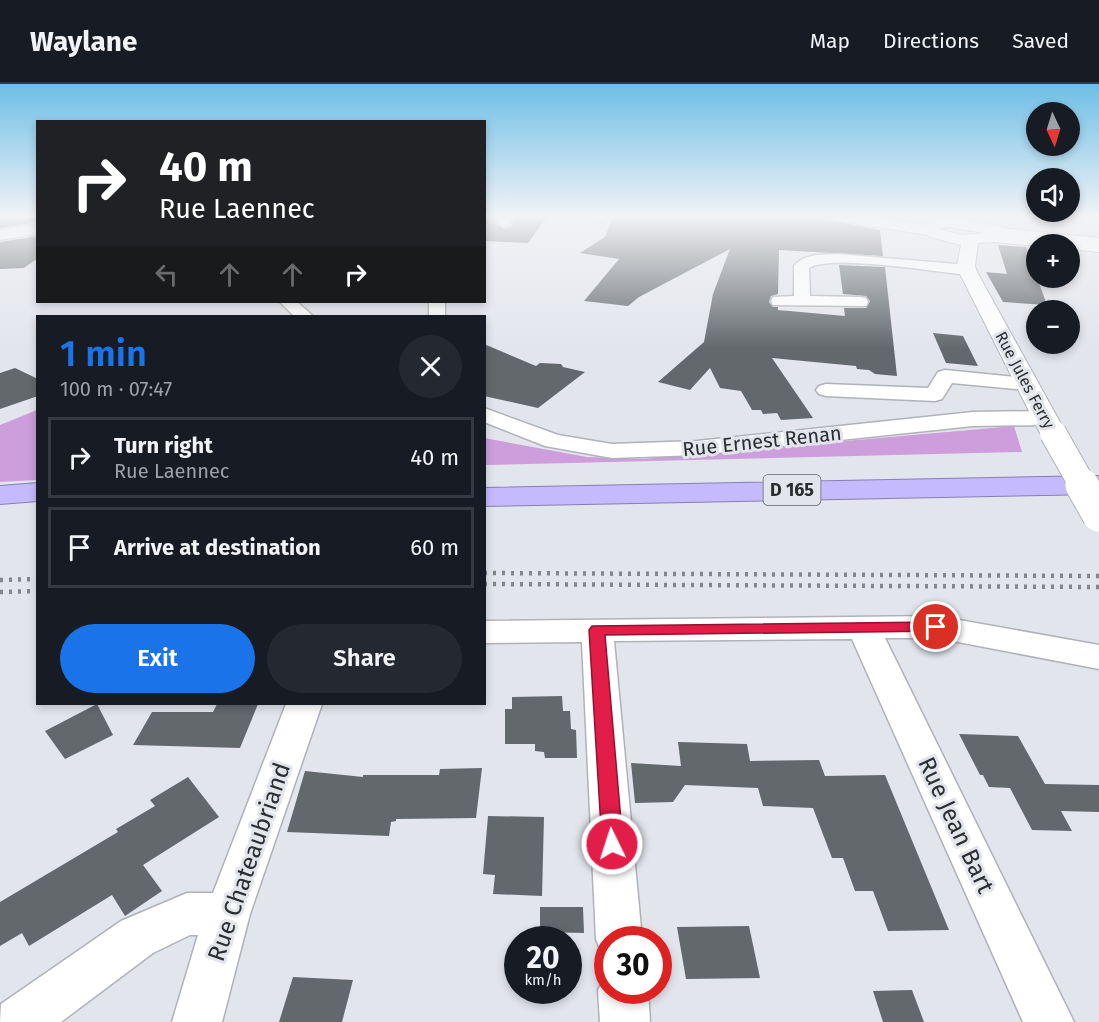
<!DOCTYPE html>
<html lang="en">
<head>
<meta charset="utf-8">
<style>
	:root { --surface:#171b24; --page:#242831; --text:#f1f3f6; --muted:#9ea1a6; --line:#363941; --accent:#1a73e8 }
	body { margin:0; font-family:"Fira Sans",sans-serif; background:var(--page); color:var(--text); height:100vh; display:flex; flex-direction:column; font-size:22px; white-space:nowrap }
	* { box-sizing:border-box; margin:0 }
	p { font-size:20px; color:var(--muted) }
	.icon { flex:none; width:33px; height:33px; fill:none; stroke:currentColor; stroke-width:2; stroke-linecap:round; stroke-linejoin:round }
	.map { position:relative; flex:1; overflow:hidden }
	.panel { position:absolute; left:36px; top:231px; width:450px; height:390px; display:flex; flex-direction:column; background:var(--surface); border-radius:0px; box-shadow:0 3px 9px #0003 }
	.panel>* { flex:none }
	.hud { position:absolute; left:36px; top:36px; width:450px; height:183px; border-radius:0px; box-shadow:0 3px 9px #0003; background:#202124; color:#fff; overflow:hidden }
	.needle { width:39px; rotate:176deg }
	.buttons { position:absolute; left:1026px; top:18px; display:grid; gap:12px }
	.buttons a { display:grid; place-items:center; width:54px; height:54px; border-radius:50%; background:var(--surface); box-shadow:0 3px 9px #0003; font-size:30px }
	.speed { position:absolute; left:504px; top:842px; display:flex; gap:12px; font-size:30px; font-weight:700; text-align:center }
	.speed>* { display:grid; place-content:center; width:78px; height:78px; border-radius:50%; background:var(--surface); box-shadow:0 3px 9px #0003; line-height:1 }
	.speed small { font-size:15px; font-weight:400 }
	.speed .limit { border:9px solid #d22; background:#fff; color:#111 }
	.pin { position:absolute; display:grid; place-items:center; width:51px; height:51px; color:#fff; margin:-26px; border:3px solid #fff; border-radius:50%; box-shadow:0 2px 6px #0007 }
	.me { position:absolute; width:66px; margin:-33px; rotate:356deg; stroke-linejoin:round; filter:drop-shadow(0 0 4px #0008) }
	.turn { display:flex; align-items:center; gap:21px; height:126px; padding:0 24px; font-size:27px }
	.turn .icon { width:78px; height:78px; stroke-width:2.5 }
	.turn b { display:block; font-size:42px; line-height:51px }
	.lanes { display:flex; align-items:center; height:57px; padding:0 24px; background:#0003; justify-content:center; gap:30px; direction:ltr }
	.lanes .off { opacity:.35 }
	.round { display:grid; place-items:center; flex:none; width:63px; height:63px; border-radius:32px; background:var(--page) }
	.summary { display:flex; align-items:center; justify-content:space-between; height:102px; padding:0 24px }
	h1 { font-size:36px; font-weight:600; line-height:45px; color:var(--accent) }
	.button { display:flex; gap:12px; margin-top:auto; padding:12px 24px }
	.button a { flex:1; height:69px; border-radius:36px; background:var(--accent); color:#fff; font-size:24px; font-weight:600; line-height:69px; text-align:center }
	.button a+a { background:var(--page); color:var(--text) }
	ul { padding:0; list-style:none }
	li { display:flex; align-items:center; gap:18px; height:81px; margin:0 12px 9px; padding:0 12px; border:3px solid var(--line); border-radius:0px }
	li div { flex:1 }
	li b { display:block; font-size:22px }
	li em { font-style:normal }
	header { display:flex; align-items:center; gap:36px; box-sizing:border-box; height:84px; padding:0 30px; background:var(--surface); border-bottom:2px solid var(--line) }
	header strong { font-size:28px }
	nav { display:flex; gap:33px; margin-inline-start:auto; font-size:21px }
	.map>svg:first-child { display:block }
</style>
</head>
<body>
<header>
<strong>Waylane</strong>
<nav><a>Map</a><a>Directions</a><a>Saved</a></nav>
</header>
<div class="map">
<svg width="1099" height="938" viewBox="0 0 1099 938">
	<rect width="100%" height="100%" fill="#e2e5ec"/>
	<g fill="#cd9edb">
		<polygon points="37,326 37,396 0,398 0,341"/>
		<polygon points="1014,342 1022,368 485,381 484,354 587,373 643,375"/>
	</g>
	<g fill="#62686c">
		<polygon points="0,133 38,133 38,138 0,144"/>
		<polygon points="484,133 498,133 496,140 504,145 511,143 515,133 547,133 528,159 484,157"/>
		<polygon points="613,133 813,133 880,146 883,172 779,166 778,210 771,212 769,218 773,223 778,223 778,226 845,232 844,224 866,224 870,217 866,212 843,210 839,181 885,183 897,292 875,290 869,286 857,285 856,282 772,274 813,334 781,336 777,329 763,330 761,326 752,326 741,307 720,304 710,284 690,306 658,298 704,258 713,210 730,165 639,213 628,222 584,217 619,175 580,169 605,153"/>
		<polygon points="38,152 38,174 24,184 0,185 0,158"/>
		<polygon points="998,161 1026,163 1047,221 1003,218 986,188 1007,190"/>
		<polygon points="933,249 963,252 978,282 946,279"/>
		<polygon points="484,260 536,282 540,279 561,280 563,283 585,288 538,324 484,312"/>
		<polygon points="15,284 38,295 38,312 0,325 0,289"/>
		<polygon points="562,612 563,627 570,627 571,645 576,646 577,674 545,674 544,668 535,667 535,660 505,660 505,625 512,625 512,613"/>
		<polygon points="97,620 113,651 65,675 45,647"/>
		<polygon points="217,620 258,620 240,664 133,661 152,628 213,628"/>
		<polygon points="959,650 1018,652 1045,700 1099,701 1099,728 1061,727 1072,747 1032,746 1010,704 989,703 983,691 980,691"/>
		<polygon points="678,658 747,660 750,677 819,676 825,692 885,691 949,846 888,847 873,807 855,807 843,774 832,774 813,724 763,722 758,704 685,701 673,718 635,719 631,679 681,682"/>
		<polygon points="482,684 476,734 396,735 396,737 391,738 389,752 287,748 305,687 363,693 363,691 439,691 440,685"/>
		<polygon points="188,693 219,733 143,781 162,807 125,832 112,811 29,862 22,849 0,862 0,818 118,748 116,745 155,722 150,716"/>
		<polygon points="488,732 544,733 542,812 493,810 495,791 483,790"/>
		<polygon points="540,823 583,823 584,849 540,848"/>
		<polygon points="749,842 760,894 686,895 677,843"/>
		<polygon points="293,893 353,896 342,938 279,938"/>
		<polygon points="912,906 924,938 883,938 873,907"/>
	</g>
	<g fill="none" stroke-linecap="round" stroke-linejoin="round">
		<g stroke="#afb2b9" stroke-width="3">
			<g id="minor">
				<polygon points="501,133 513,133 509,142 504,143 498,139"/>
				<polygon points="595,133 607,133 607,134 601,138"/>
				<path d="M838 170 968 181 976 186 968 191C937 188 830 170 809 184L810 212 860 213 866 214 868 218 866 222 773 221 771 217 773 213 794 212V182C805 169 822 171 838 170Z"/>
				<polygon points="280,218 297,218 313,232 294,232"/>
				<rect x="429" y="218" width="16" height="14"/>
				<polygon points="945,286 1026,294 1033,296 1036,300 1033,304 1026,306 952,299 942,315 935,317 826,312 819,310 816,306 819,302 826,300 928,304 938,288"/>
				<polygon points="484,324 558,351 612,360 697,357 973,328 1044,327 1052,329 1055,334 1052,339 1044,341 973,342 697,371 612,374 545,362 484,338"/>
				<polygon points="937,532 1099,561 1099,585 937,554 885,554 1074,938 1023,938 852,555 614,557 642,855 608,855 608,873 602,871 596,855 582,558 484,559 484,537"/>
				<polygon points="286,620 322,620 250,830 222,938 172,938 198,851 190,851 153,869 61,938 0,938 1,920 121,837 187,809 213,809"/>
				<polygon points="608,888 608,906 648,906 650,938 600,938 598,906"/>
			</g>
		</g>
		<g stroke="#afb2b9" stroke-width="2">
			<g id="tertiary">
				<polygon points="831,133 870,133 928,141 936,146 928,151 838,137"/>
				<polygon points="38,140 38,150 0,156 0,146"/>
			</g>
		</g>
		<g stroke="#afb2b9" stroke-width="2">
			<path id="secondary" d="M948 134 969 136 1010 145 1099 154V168L1070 165V160L1036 162 993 158 978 159 975 182 977 188 1066 349 1062 355 1053 357 1044 355 1040 349 959 188 957 182 961 161 930 153 920 144 932 137ZM948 143 985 149 961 151 939 145Z"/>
		</g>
		<g stroke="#877eb5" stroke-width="2">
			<g id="trunk">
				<polygon points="1099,392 1099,410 484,422 484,404"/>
				<polygon points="38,399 38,417 0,420 0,402"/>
			</g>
		</g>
		<use href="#minor" fill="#fff" fill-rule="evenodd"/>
		<use href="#tertiary" fill="#fff" fill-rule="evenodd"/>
		<use href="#secondary" fill="#fff" fill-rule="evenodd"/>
		<use href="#trunk" fill="#c6bafe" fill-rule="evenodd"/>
		<g stroke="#828589" stroke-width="4.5" stroke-dasharray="3 6" stroke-linecap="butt">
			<polyline points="484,489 1099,492"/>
			<polyline points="0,496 38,495"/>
			<polyline points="484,500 1099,503"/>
			<polyline points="0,508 38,507"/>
		</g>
		<g stroke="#afb2b9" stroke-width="28" stroke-linecap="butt">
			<polyline id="secondary-bridge-far1" points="1053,349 1083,402"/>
		</g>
		<g stroke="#afb2b9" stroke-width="35" stroke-linecap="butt">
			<polyline id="secondary-bridge" points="1082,401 1099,431"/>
		</g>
		<use href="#secondary-bridge-far1" stroke="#fff" stroke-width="26"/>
		<use href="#secondary-bridge" stroke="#fff" stroke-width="33"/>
	</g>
	<linearGradient id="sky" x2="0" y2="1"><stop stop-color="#6dbee6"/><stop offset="0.5" stop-color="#f2f3f6"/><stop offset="1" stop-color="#f2f3f6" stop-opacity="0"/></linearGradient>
	<rect width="1099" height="265" fill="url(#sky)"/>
	<polygon fill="#e11d48" stroke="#92132f" stroke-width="1.5" points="936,538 944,543 942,547 605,551 623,760 620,766 612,769 605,766 602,760 589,546 592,542"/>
	<g text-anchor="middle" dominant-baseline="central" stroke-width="6" stroke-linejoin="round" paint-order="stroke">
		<g font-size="16" fill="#2b2d2f" stroke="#e2e5ec">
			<text transform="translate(1025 296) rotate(62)">Rue Jules Ferry</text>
		</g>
		<rect fill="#e2e5ec" stroke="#626468" stroke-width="1.5" x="763.5" y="391" width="57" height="30" rx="4.5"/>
		<g font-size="18" font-weight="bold" fill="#2b2d2f">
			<text x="792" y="406">D 165</text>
		</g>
		<g font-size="20" fill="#2b2d2f" stroke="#e2e5ec">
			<text transform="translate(762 357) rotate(-6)">Rue Ernest Renan</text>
		</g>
		<g font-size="24" fill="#2b2d2f" stroke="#e2e5ec">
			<text transform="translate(956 741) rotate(65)">Rue Jean Bart</text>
			<text transform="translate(249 778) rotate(-71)">Rue Chateaubriand</text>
		</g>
	</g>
</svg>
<div class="buttons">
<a><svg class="needle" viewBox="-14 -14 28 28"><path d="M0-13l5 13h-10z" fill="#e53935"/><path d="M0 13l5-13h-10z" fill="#9ea1a6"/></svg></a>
<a><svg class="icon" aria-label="sound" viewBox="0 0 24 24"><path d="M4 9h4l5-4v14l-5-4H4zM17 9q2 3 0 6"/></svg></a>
<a>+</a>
<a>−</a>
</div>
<div class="speed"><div>20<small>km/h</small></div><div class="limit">30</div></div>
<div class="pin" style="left:936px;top:543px;background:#d93025"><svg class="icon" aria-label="arrive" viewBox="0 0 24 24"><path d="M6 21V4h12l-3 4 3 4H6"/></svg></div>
<svg class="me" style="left:612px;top:760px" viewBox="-20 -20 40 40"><circle r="17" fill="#e11d48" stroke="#fff" stroke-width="3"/><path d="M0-11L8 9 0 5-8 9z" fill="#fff"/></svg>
<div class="hud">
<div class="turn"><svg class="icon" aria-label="right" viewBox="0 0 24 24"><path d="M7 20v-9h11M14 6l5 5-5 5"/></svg><div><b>40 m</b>Rue Laennec</div></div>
<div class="lanes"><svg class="icon off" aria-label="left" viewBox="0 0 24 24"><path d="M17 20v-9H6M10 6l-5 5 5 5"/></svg><svg class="icon off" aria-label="ahead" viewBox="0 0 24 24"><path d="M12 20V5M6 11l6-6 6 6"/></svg><svg class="icon off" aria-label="ahead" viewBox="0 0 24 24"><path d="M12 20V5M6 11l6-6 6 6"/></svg><svg class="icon" aria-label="right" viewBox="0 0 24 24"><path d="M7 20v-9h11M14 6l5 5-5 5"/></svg></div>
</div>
<section class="panel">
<div class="summary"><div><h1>1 min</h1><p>100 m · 07:47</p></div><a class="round"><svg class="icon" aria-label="close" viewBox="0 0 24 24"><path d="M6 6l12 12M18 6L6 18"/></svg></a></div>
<ul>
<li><svg class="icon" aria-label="right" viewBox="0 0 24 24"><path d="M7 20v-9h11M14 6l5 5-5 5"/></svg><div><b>Turn right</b><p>Rue Laennec</p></div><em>40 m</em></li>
<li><svg class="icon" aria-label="arrive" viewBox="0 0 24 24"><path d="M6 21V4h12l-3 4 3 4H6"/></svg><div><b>Arrive at destination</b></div><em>60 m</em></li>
</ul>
<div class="button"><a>Exit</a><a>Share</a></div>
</section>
</div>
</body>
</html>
